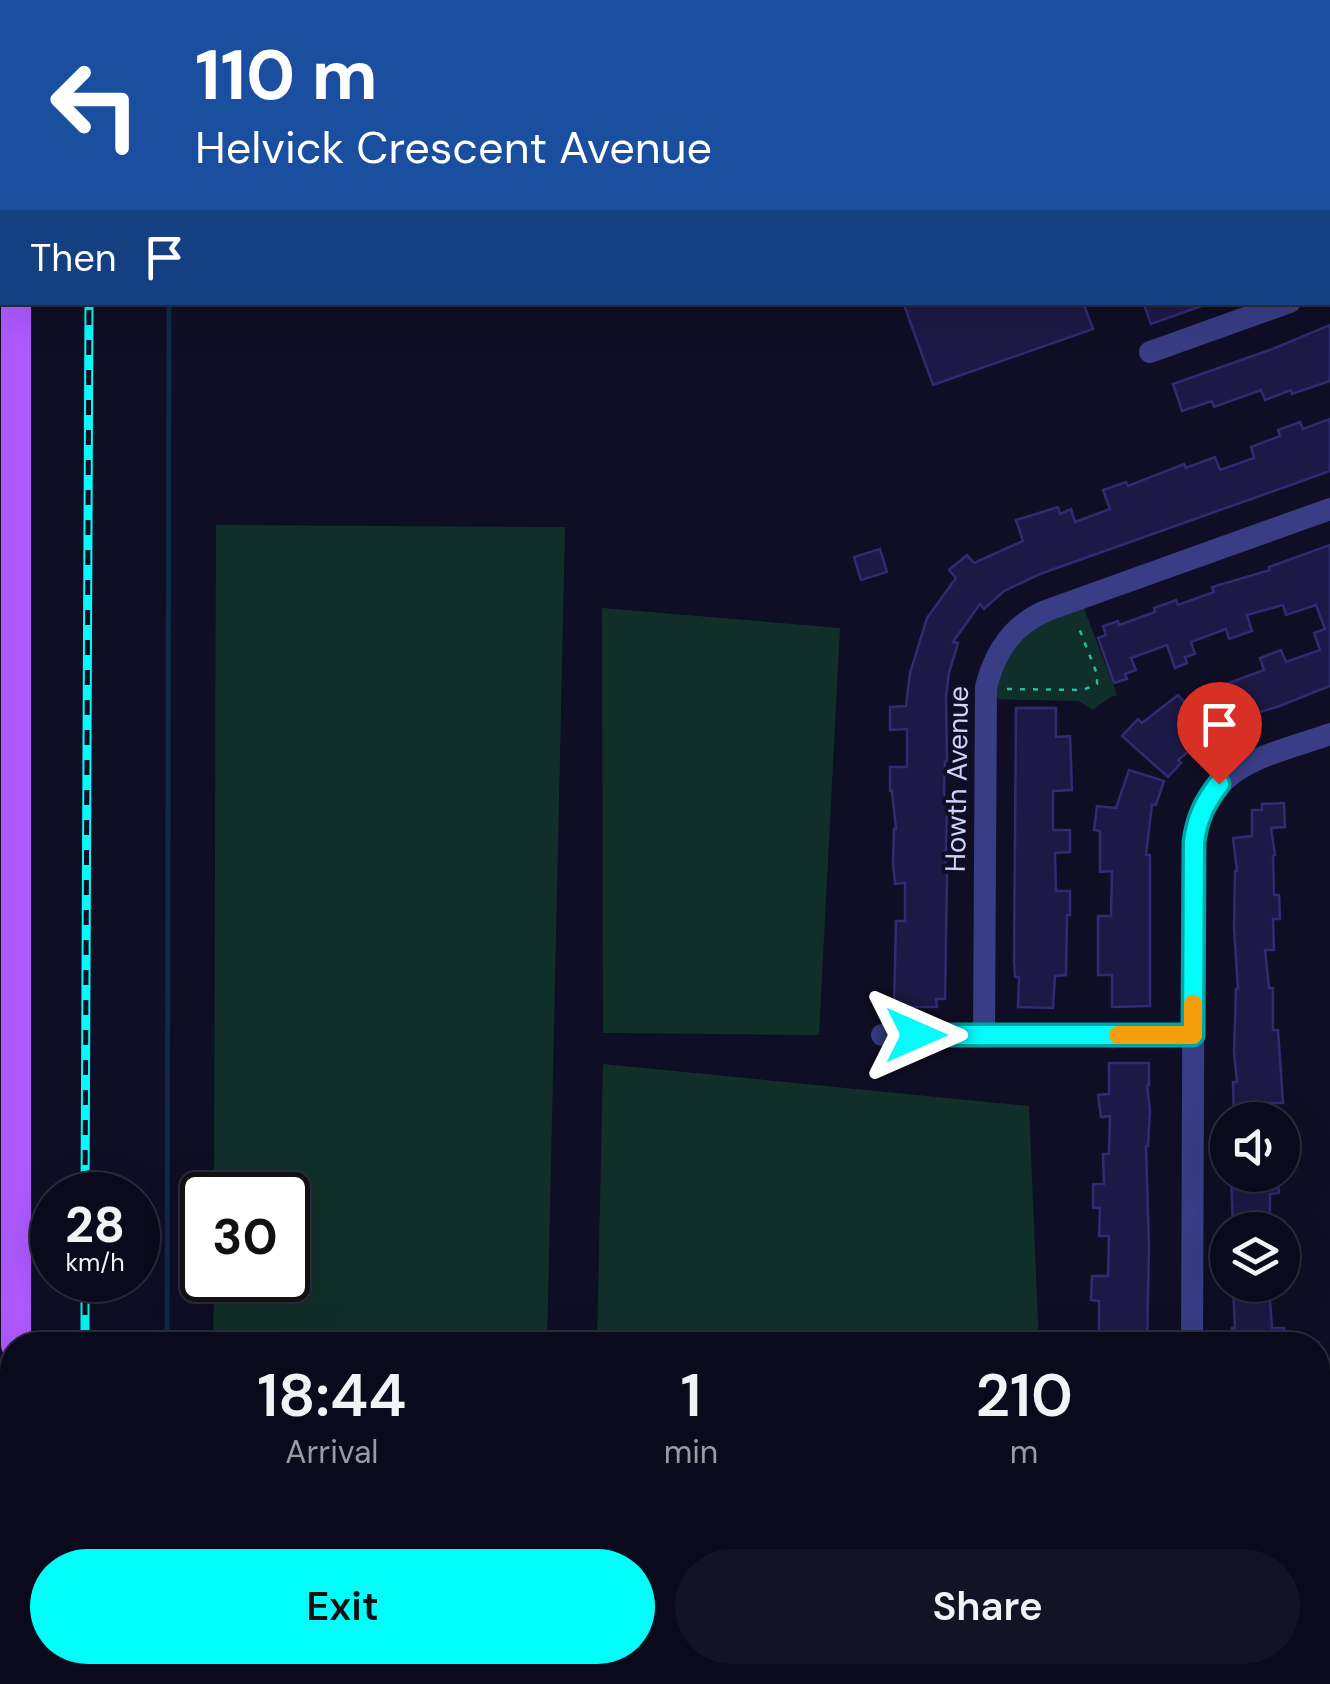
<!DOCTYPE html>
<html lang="en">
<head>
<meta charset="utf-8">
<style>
	:root { --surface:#0b0a1c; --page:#141325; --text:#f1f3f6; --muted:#9a9aa3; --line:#2b2b3b; --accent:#00fdf9 }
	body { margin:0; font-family:"DM Sans",sans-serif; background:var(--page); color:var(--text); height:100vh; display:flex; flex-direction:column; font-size:38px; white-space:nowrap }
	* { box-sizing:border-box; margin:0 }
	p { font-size:32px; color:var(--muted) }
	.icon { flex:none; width:55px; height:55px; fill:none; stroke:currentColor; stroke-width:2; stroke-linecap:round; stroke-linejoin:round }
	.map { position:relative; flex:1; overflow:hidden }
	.sheet { position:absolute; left:0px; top:1332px; width:1330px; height:352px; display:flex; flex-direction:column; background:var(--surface); border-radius:40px 40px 0 0; box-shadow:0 10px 40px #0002,0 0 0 2px var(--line) }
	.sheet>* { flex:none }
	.hud { position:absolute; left:0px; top:0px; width:1330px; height:305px; box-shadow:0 10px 40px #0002,0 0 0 2px var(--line); background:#1a4fa0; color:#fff; overflow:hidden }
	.tools { position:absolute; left:1210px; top:1102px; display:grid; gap:20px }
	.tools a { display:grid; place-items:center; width:90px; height:90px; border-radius:50%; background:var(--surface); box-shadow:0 10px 40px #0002,0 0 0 2px var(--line); font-size:50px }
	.speed { position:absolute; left:30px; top:1172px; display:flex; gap:20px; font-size:50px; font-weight:700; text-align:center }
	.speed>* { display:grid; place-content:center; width:130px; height:130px; border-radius:50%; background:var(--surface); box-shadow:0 10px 40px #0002,0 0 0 2px var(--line); line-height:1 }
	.speed small { font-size:25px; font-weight:400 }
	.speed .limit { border:5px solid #111; border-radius:15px; background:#fff; color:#111 }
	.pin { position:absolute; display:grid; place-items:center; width:85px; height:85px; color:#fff; margin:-102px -42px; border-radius:50% 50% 50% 0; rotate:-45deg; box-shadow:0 0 10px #0007 }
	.pin .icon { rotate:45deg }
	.me { position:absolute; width:110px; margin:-55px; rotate:90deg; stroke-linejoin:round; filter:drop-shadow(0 0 8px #0008) }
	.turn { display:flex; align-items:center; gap:35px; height:210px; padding:0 30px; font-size:45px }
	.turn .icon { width:130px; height:130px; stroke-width:2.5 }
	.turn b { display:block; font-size:70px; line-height:85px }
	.then { display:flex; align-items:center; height:95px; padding:0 30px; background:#0003; gap:20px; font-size:38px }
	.eta { display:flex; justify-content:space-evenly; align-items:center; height:170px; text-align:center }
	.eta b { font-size:60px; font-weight:600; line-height:70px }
	.button { display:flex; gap:20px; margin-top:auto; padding:20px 30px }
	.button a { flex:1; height:115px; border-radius:60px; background:var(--accent); color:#111; font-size:40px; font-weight:600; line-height:115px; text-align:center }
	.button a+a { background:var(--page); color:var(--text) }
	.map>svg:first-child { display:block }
</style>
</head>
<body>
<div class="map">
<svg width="1330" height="1684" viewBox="0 0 1330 1684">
	<rect width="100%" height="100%" fill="#0f0e25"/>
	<g fill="#112f2a">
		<polygon points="216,525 565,527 547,1345 213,1345 214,1280 288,1280 288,1195 214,1195"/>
		<polygon points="1080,598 1117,695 1109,698 1093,710 1078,701 986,699 1004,645"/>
		<polygon points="602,608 840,628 819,1035 603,1033"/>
		<polygon points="603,1064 1029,1106 1039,1345 597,1345"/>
		<polygon points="212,1673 540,1672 540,1673 539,1684 212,1684"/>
		<polygon points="650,1673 650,1672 933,1673 900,1684 617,1684"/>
	</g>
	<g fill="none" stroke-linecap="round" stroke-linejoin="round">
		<g stroke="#0c2b4b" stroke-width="5">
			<polyline points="167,1345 169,302"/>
			<polyline points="1318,1597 1330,1593"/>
			<polyline points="165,1684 165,1672"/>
			<polyline points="1078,1684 1110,1672"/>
		</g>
	</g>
	<g fill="#1d1946" stroke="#312b73" stroke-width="2.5">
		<polygon points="903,302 1083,302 1093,329 933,385"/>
		<polygon points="1143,302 1207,302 1207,304 1151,324"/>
		<polygon points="1330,325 1330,381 1292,394 1291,390 1265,400 1261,390 1214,407 1212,401 1182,411 1173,384 1275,348"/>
		<polygon points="1330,419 1330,471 1040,574 1004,591 984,609 980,604 953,642 958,643 949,673 946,696 947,761 945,761 944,792 947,814 946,851 944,851 947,877 945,999 936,999 937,1007 894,1007 896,921 905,921 905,883 895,884 893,863 894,829 896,829 892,791 890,791 890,767 907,767 907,729 890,730 890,707 906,706 910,673 927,618 956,578 949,570 967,555 974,563 1023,541 1016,520 1058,507 1060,514 1071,509 1075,522 1110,509 1103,490 1126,482 1128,486 1184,464 1186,468 1215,457 1220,470 1254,458 1251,447 1280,436 1278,430 1300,422 1303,429"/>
		<polygon points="1330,545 1330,686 1277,707 1247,716 1246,714 1202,736 1204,739 1178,760 1181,763 1168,777 1122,736 1138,719 1142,723 1178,695 1186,704 1229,683 1264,670 1260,658 1281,650 1286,662 1320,650 1314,633 1325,629 1316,605 1286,615 1283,605 1247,615 1252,631 1229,639 1226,629 1191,642 1195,654 1185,657 1187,663 1175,668 1167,645 1131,658 1136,670 1125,674 1127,679 1114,683 1098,638 1106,635 1103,626 1118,621 1119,625 1155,612 1154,608 1176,600 1178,605 1214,592 1212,587 1270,570 1269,567"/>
		<polygon points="880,549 887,572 861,580 854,557"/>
		<polygon points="1016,708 1056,708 1056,737 1070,736 1072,790 1053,791 1053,830 1070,830 1070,852 1055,853 1056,891 1070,891 1070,915 1067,915 1066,975 1055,976 1053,1008 1018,1007 1019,977 1015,977 1014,961"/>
		<polygon points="1129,770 1164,781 1156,805 1152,804 1146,855 1150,855 1150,1006 1112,1007 1112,975 1098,975 1098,916 1111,916 1112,871 1100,872 1100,831 1094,830 1097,806 1116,808"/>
		<polygon points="1284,803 1285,827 1271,828 1275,855 1273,856 1274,895 1279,895 1280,919 1273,919 1274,950 1265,950 1269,988 1273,988 1273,1030 1278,1030 1283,1103 1265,1103 1266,1120 1234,1120 1233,1082 1237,1082 1234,1052 1236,989 1238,989 1234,928 1235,871 1237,871 1233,838 1252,836 1252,810 1262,810 1262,804"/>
		<polygon points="1109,1063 1149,1063 1149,1085 1147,1085 1150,1110 1148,1146 1146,1146 1149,1247 1147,1345 1099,1345 1099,1301 1091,1300 1092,1276 1108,1276 1109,1236 1099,1236 1100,1208 1093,1208 1093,1184 1104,1184 1103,1154 1109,1154 1110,1116 1101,1117 1098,1095 1109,1094"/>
		<polygon points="1244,1175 1277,1175 1279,1193 1270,1194 1270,1226 1233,1226 1231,1176"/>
		<polygon points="1233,1285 1269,1285 1272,1328 1284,1328 1284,1345 1232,1345 1232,1328 1235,1328"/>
	</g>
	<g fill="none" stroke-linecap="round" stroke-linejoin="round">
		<polyline stroke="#2bb9a1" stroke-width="2.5" stroke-dasharray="5 8" stroke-linecap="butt" points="1007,689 1083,690 1097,684 1097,674 1077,623"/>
		<g stroke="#383d85" stroke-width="22">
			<polyline points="568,0 569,2"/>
			<polyline points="1132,0 1133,2"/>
			<polyline points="1328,69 1330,69"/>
			<polyline points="0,78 2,78"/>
			<polyline points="1328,290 1330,289"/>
			<polyline points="1150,352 1290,302"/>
			<polyline points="882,1035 1193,1035"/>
			<path d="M984 1035 986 687C995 651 1013 624 1048 610L1330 509"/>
			<path d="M1192 1345 1194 842C1207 763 1265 757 1330 734"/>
			<polyline points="0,1643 12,1635"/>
			<polyline points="966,1672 970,1684"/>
		</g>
		<g stroke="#ae59ff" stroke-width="30">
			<polyline points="16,2 16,0"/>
			<polyline points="360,2 367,0"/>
			<polyline points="488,2 495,0"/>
			<polyline points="0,145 2,144"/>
			<polyline points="0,192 2,191"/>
			<polyline points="16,1345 16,302"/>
			<polyline points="14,1684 14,1672"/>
		</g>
		<g stroke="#00fdf9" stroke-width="9">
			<g id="rail">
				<polyline points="89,0 89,2"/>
				<polyline points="85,1195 89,302"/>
				<polyline points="85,1345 85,1280"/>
				<polyline points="84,1684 84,1672"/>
			</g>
		</g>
		<use href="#rail" stroke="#0f0e25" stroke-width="5" stroke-dasharray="15" stroke-linecap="butt"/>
	</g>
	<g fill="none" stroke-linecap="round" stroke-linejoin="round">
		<g stroke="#00a4a2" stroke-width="25">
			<path id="route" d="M916 1035H1193L1194 842C1197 818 1205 802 1219 784"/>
		</g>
		<use href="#route" stroke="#00fdf9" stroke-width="18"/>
		<polyline stroke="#f59e0b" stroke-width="18" points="1118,1035 1193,1035 1193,1004"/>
	</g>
	<g text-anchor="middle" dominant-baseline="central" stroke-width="8" stroke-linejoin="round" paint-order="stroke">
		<g font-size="28" fill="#d2d2ff" stroke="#0f0e25">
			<text transform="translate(957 779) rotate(-89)">Howth Avenue</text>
		</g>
	</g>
</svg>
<div class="tools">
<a><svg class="icon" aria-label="sound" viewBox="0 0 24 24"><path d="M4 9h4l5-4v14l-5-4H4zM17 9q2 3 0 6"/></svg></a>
<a><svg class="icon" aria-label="layers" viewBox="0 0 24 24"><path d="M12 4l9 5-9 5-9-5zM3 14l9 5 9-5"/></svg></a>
</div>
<div class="speed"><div>28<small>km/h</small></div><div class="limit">30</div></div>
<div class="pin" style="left:1219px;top:784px;background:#d93025"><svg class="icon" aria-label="arrive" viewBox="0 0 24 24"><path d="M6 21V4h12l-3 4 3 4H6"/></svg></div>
<svg class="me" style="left:916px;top:1035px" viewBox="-20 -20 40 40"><path d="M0-17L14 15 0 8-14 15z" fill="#00fdf9" stroke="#fff" stroke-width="4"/></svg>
<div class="hud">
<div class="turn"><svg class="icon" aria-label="left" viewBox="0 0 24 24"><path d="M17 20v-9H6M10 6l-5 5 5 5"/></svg><div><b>110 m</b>Helvick Crescent Avenue</div></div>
<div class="then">Then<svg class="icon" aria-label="arrive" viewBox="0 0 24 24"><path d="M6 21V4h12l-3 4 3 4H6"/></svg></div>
</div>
<section class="sheet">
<div class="eta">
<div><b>18:44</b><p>Arrival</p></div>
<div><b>1</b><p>min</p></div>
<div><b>210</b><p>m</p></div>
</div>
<div class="button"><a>Exit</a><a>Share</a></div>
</section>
</div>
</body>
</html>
